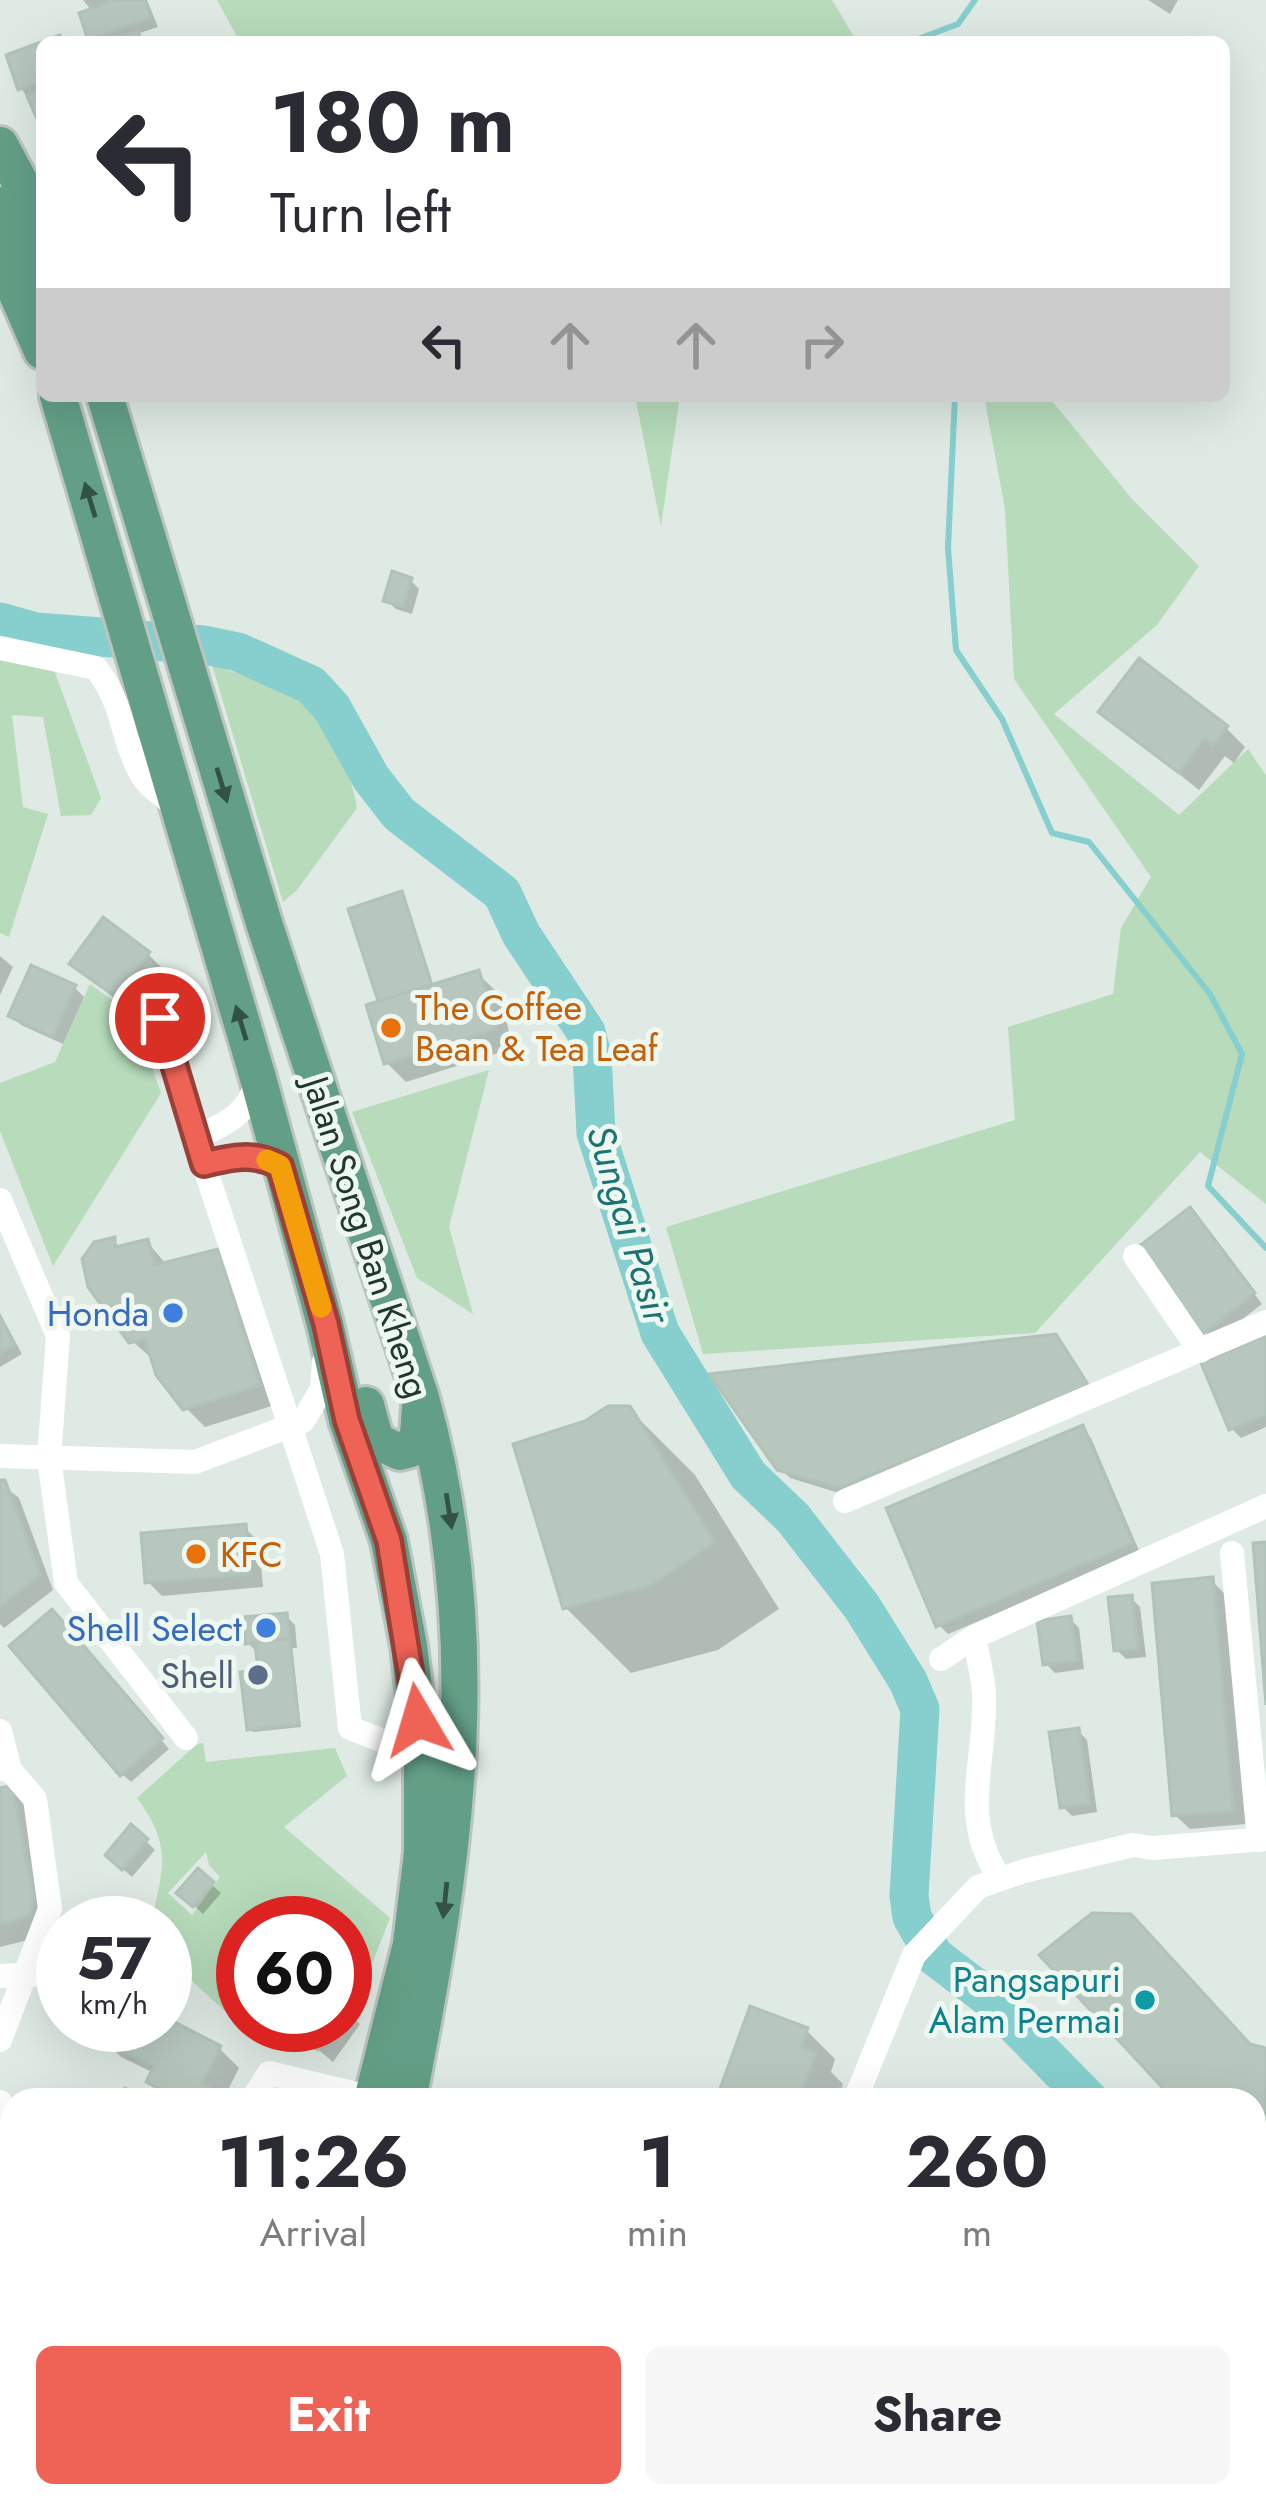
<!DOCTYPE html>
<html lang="en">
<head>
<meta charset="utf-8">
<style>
	:root { --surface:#fff; --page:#f7f7f7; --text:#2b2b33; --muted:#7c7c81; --accent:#ef6357 }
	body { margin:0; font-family:Jost,sans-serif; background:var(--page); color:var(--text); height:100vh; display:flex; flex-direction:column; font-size:45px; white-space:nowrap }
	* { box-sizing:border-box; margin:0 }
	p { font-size:39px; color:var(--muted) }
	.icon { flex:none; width:66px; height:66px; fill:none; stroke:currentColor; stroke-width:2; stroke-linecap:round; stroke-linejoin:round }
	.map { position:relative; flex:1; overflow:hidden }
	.sheet { position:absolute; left:0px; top:2088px; width:1266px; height:420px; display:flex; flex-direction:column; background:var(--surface); border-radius:36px 36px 0 0; box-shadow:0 12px 48px #0002 }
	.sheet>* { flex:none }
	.banner { position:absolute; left:36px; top:36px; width:1194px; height:366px; border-radius:18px; box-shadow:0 12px 48px #0002; background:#fff; color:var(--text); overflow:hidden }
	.speed { position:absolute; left:36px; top:1896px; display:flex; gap:24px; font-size:60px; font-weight:700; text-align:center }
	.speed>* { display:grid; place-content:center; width:156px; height:156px; border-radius:50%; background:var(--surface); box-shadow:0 12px 48px #0002; line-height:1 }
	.speed small { font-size:30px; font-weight:400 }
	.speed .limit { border:18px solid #d22; background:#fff; color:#111 }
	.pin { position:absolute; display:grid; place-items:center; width:102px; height:102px; color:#fff; margin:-51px; border:6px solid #fff; border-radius:50%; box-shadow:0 3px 12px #0007 }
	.me { position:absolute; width:132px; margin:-66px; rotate:353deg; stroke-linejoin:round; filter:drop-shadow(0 0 9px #0008) }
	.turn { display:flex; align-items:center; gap:42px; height:252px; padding:0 36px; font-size:54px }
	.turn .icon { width:156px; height:156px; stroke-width:2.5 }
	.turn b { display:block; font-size:84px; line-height:102px }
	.lanes { display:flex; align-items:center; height:114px; padding:0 36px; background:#0003; justify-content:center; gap:60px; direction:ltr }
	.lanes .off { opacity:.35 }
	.eta { display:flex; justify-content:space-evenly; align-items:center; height:204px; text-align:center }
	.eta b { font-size:72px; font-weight:700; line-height:84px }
	.action { display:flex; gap:24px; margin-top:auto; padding:24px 36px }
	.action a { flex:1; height:138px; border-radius:18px; background:var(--accent); color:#fff; font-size:48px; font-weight:700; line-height:138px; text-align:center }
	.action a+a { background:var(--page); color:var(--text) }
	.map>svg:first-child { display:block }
</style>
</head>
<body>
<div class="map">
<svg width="1266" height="2508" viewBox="0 0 1266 2508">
	<rect width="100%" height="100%" fill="#deeae3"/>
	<g fill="#b7dbbb" fill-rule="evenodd">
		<polygon points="217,0 832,0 856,40 240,42"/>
		<polygon points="635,396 680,396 661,526"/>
		<polygon points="984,396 1048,396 1132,499 1199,566 1157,625 1054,714 1179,815 1248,749 1266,775 1266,1204 1200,1152 1035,1333 703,1354 666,1227 1015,1120 1008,1027 1113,994 1121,928 1151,877 1014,679 1005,509"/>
		<polygon points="0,659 53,667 101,798 91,815 61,816 43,717 12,715 23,807 48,814 9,937 0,933"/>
		<path d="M212 665C243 676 284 684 309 705 331 723 353 780 357 808L297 890 283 902Z"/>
		<polygon points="90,984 133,1015 161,1093 53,1266 0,1131 0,1083 55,1062"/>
		<polygon points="489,1070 449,1227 473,1314 417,1278 352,1112"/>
		<path d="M203 1743 206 1762 335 1748 347 1776 284 1827 390 1918 355 2007 345 2000V1923H243V2025H267L254 2037 194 1983 165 1946V1923H151C163 1869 173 1846 137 1798L197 1744ZM206 1852 209 1865 220 1877 192 1915 168 1893Z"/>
		<polygon points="1254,2259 1266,2261 1266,2458 1254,2445"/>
		<polygon points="485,2497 493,2508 363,2508 368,2506"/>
	</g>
	<g fill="#0003">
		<polygon points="83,0 147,0 158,27 137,34 145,42 94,42 91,38 92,11"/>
		<polygon points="1148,0 1178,0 1170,14"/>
		<polygon points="42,45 42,119 21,88"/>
		<polygon points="410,580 419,589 412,614 396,609 386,600"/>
		<polygon points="1102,712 1226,728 1245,747 1234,763 1225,756 1199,790"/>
		<polygon points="401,895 433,988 478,974 498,993 514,1048 406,1082 386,1062 380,1000"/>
		<polygon points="148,954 162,968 156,977 163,987 152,994 147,989 132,1010 73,963"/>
		<polygon points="0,956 13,967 0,995"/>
		<polygon points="75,988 84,997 63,1044 21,1025 12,1016"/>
		<polygon points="1199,1220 1262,1304 1214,1341 1205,1332"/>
		<polygon points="114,1241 122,1249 147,1242 167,1265 217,1252 236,1271 278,1404 205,1427 186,1408 154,1360 132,1341"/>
		<polygon points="0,1313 22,1354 0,1367"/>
		<polygon points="1266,1340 1266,1427 1241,1438 1232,1429"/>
		<polygon points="1064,1347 1095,1396 849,1496 790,1478 780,1468"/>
		<polygon points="629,1409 695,1475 779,1609 718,1650 631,1673 566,1608 586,1423"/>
		<polygon points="1082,1429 1091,1438 1140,1553 948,1634 939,1625"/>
		<polygon points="0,1483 19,1498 53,1590 4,1628 0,1624"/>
		<polygon points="245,1528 259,1542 263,1587 162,1596 148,1582"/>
		<polygon points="1212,1581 1226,1595 1246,1824 1190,1829 1175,1815"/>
		<polygon points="1131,1598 1140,1607 1146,1657 1126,1659 1117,1650"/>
		<polygon points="286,1616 295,1625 297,1648 292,1648 301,1727 253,1732 250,1728 261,1673 257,1652 248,1643"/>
		<polygon points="1070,1619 1079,1628 1084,1669 1055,1673 1046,1664"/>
		<polygon points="61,1622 169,1749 131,1782 122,1774"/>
		<polygon points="1078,1731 1087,1740 1097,1812 1072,1816 1063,1807"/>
		<polygon points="11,1789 31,1808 48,1935 0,1947 0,1791"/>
		<polygon points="146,1841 155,1850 132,1877 117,1864"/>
		<polygon points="198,1872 221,1893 203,1914 180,1893"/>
		<polygon points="1130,1917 1256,2049 1266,2051 1266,2187 1254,2178 1254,2100 1178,2100"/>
		<polygon points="345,2009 360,2024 333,2062 295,2030 299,2025 345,2025"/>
		<polygon points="165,2021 219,2048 239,2068 223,2100 168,2100 150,2082 154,2073 121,2057 101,2037 107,2025 120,2025 140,2035 145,2025 165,2025"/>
		<polygon points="807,2031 835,2059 831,2072 843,2084 837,2100 719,2100"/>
		<polygon points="12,2421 12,2496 59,2496 55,2508 0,2508 0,2457"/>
		<polygon points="70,2496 153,2496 149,2508 66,2508"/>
	</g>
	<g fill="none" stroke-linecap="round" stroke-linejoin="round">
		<g stroke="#86cfce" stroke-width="6">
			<polyline points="910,42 958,24 975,0"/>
			<polyline points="955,396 948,548 956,650 1002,719 1052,833 1089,842 1210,994 1242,1054 1208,1186 1266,1248"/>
		</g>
		<g stroke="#86cfce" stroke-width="39">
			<polyline points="0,622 36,632 204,645 238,652 311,685 332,708 371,778 399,814 502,893 521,934 586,1032 592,1055 596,1133 660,1333 748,1475 793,1518 862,1607 908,1681 920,1709 909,1896 912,1917 934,1956 988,1997 1089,2100"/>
			<polyline points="1254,2212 1266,2215"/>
		</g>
	</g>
	<g fill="#b7c7be" stroke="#b1c3b9" stroke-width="3">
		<polygon points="115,0 145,0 151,18 88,40 79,13"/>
		<polygon points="138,31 142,42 107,42"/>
		<polygon points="60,35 62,42 42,42 42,81 18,90 6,55"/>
		<polygon points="42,89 42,114 36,117 27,96"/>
		<polygon points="392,571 412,578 403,607 383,601"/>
		<polygon points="1139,658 1228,726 1213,746 1204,739 1179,773 1098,712"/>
		<polygon points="402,891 432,985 378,1001 348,909"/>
		<polygon points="103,917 150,952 117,998 69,964"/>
		<polygon points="150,964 162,983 146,993 134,975"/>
		<polygon points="31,965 76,985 53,1037 8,1016"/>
		<polygon points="479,970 497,1029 384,1064 366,1005"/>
		<polygon points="1190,1207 1255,1293 1203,1334 1138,1247"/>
		<polygon points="115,1237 115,1247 148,1239 155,1265 218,1249 260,1385 183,1410 156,1375 145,1339 129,1343 88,1287 82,1259 94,1242"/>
		<polygon points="0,1317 15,1345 0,1353"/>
		<polygon points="1056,1334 1089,1386 839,1488 777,1470 709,1374"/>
		<polygon points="1266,1336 1266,1415 1229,1430 1201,1363"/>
		<polygon points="608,1406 630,1406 715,1542 651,1585 563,1609 513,1444 585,1421"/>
		<polygon points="1083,1425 1133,1543 936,1627 886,1508"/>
		<polygon points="0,1480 5,1480 40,1575 0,1606"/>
		<polygon points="246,1524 250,1574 145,1583 141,1533"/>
		<polygon points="1266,1542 1266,1705 1253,1543"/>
		<polygon points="1213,1577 1233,1811 1172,1816 1152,1583"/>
		<polygon points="1132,1595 1138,1649 1114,1651 1108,1597"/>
		<polygon points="52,1609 163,1738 120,1776 9,1646"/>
		<polygon points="287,1613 290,1639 245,1644 243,1617"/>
		<polygon points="1071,1616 1077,1660 1043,1665 1037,1621"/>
		<polygon points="290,1639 299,1724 247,1730 240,1672 258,1670 255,1643"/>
		<polygon points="1079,1728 1090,1804 1060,1808 1049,1732"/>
		<polygon points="12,1785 33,1896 30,1916 0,1924 0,1788"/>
		<polygon points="131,1824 148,1839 122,1870 105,1855"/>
		<polygon points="198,1868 214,1882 193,1907 176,1893"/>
		<polygon points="1092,1913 1131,1914 1250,2044 1266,2048 1266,2146 1254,2142 1254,2100 1174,2100 1039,1955"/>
		<polygon points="750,2006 808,2028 801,2047 816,2053 799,2100 716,2100"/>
		<polygon points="165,2017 221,2046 202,2084 219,2092 215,2100 181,2100 146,2082 154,2066 98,2038 104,2025 127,2025 138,2031 141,2025 165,2025"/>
		<polygon points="295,2025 335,2025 318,2050 291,2031"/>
		<polygon points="125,2088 147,2100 118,2100"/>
		<polygon points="12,2411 12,2496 48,2496 44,2508 0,2508 0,2447"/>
		<polygon points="67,2496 92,2496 128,2508 68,2508 64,2507"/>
		<polygon points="92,2496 141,2496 137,2508"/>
	</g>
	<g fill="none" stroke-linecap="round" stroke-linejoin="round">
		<g stroke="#b2c9bd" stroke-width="42">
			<polyline id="secondary" points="1137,2496 1188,2508"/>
		</g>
		<g stroke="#bcc4c0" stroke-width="42">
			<g id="primary">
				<polyline points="0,145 42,223"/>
				<polyline points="0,205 37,276"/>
				<polyline points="0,255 42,351"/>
				<polyline points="58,396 258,1078 325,1324 347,1420 389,1541 409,1646 422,1756 422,1853 411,1944 372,2100"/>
				<path d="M105 396 264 923 421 1398C489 1641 456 1857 408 2100"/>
				<polyline points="366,1405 376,1441 400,1452 411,1449 418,1435 420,1407"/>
				<polyline points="227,2508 231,2496"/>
				<polyline points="267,2508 270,2496"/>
				<polyline points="304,2508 324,2496"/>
			</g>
		</g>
		<g stroke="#fff" stroke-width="24">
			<path d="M0 648 96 668C126 708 120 736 141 774 149 788 165 796 176 808"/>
			<polyline points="160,1018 181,1095 332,1554 350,1728 422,1756"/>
			<path d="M196 1137C227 1124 250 1113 258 1078"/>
			<path d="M204 1164C233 1157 254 1152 280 1166"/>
			<polyline points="0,1200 58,1336 49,1458 66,1583 186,1738"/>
			<polyline points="1135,1256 1200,1351"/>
			<polyline points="0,1456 195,1462 303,1421 322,1389 324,1362"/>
			<polyline points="845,1501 1266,1322"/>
			<polyline points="1232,1553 1259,1840"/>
			<path d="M974 1637C977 1655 983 1674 984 1693 987 1761 958 1816 999 1877"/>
			<polyline points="941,1659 974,1637 1266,1506"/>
			<polyline points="0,1731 10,1770"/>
			<polyline points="0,1768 10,1770 35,1799 50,1909 0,2040"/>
			<path d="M0 1976C24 1973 53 1982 63 1958"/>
			<polyline points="252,2100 269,2073 373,2098"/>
			<polyline points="855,2100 914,1955 978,1887 1024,1871 1133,1845 1153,1848 1266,1839"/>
			<polyline points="0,2102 12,2145"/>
			<polyline points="0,2392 12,2355"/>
			<polyline points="1254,2469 1266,2471"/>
			<polyline points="789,2496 854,2508"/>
			<polyline points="171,2508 175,2496"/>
			<polyline points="630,2508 779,2496"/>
		</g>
		<use href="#secondary" stroke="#fff" stroke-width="36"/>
		<use href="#primary" stroke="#639f86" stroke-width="36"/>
	</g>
	<defs><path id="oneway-solid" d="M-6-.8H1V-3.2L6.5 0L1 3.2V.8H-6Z" transform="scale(3)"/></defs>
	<g fill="#315244">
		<use href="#oneway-solid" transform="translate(90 500) rotate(-107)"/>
		<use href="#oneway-solid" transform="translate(222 785) rotate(73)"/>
		<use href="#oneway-solid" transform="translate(241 1023) rotate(-107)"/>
		<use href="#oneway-solid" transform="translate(449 1511) rotate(81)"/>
		<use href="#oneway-solid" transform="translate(445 1900) rotate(96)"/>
	</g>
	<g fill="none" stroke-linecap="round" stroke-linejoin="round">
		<g stroke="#9b4039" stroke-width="30">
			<path id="route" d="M160 1018 204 1164C232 1157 254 1152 280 1166L326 1324 347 1420 389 1541 418 1720"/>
		</g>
		<use href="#route" stroke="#ef6357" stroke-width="21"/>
		<polyline stroke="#f59e0b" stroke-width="21" points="267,1160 280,1166 321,1307"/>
	</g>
	<g fill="#e8710a" stroke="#eff7f1" stroke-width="4.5">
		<circle cx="391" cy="1028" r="12"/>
		<circle cx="196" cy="1554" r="12"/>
	</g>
	<g fill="#3f7fe0" stroke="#eff7f1" stroke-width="4.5">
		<circle cx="173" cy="1313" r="12"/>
		<circle cx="266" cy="1628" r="12"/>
	</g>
	<circle fill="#5c6f8a" stroke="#eff7f1" stroke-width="4.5" cx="258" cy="1675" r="12"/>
	<circle fill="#0f9aa8" stroke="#eff7f1" stroke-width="4.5" cx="1145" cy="2000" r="12"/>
	<g text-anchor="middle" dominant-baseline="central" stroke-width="10" stroke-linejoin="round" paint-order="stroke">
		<g font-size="36" fill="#c56008" stroke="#eff7f1" text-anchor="start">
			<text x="415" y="1007">The Coffee<tspan x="415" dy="41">Bean &amp; Tea Leaf</tspan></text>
			<text x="220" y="1554">KFC</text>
		</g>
		<g font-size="36" fill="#20392e" stroke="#eff7f1">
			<text transform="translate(367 1237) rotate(72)">Jalan Song Ban Kheng</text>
		</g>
		<g font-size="36" fill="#366cbe" stroke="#eff7f1" text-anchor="end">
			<text x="149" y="1313">Honda</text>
			<text x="242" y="1628">Shell Select</text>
		</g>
		<g font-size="36" fill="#4e5e75" stroke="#eff7f1" text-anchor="end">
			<text x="234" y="1675">Shell</text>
		</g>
		<g font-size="36" fill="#0d838f" stroke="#eff7f1" text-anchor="end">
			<text x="1121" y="1979">Pangsapuri<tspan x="1121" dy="41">Alam Permai</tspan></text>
		</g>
		<g font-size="39" font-style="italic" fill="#1c7373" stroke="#eff7f1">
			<text transform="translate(629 1224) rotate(73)">Sungai Pasir</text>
		</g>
	</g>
</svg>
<div class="speed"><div>57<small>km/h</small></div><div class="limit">60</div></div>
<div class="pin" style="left:160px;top:1018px;background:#d93025"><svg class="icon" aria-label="arrive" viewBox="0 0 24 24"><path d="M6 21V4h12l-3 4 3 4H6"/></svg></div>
<svg class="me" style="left:418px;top:1720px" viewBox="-20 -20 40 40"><path d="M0-17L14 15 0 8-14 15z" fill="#ef6357" stroke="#fff" stroke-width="4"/></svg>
<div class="banner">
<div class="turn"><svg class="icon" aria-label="left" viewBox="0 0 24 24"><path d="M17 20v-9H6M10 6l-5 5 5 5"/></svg><div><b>180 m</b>Turn left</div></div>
<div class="lanes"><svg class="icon" aria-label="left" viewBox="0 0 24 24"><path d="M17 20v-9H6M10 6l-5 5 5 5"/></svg><svg class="icon off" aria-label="ahead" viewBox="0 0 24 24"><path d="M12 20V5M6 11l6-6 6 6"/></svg><svg class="icon off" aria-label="ahead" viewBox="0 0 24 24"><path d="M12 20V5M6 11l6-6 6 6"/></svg><svg class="icon off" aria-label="right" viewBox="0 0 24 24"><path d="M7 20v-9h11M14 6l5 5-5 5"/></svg></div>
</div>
<section class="sheet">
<div class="eta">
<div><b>11:26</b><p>Arrival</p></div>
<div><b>1</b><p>min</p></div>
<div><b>260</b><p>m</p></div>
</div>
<div class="action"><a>Exit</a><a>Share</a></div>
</section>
</div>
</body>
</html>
